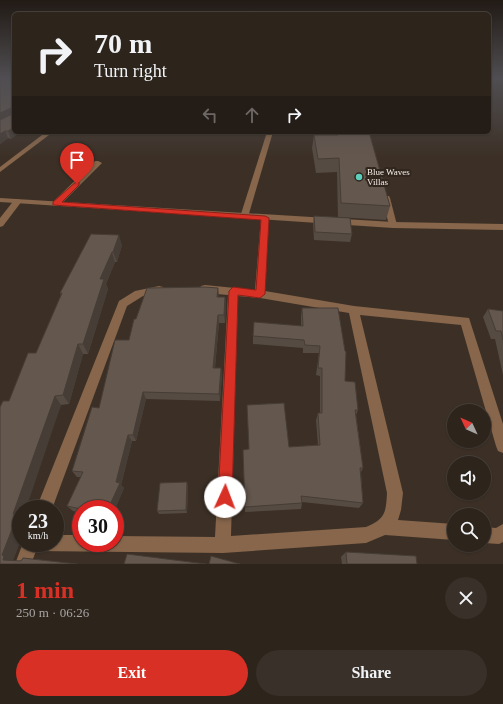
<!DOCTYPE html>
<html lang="en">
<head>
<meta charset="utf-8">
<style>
	:root { --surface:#2d241c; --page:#393029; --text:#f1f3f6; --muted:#a7a4a3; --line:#48413b; --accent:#d93025 }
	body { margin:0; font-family:"Times New Roman",serif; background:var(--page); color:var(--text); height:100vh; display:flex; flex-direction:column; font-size:15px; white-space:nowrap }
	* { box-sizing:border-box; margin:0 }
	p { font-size:13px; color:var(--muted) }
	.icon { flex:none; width:22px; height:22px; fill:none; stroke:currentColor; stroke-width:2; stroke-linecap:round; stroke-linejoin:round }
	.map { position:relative; height:564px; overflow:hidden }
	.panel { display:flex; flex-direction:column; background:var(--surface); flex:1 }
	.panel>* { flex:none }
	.hud { position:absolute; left:12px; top:12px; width:479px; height:122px; border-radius:6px; box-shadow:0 1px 3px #0004,0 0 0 1px var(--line); background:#2d241c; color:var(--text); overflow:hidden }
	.needle { width:26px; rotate:314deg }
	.fabs { position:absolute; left:447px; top:404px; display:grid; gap:8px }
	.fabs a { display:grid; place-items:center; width:44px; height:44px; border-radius:50%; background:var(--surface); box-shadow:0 1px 3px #0004,0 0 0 1px var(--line); font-size:20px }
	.speed { position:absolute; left:12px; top:500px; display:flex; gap:8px; font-size:20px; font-weight:700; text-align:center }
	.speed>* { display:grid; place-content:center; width:52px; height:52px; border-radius:50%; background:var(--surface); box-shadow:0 1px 3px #0004,0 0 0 1px var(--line); line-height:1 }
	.speed small { font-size:10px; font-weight:400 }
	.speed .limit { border:6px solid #d22; background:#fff; color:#111 }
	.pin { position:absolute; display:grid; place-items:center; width:34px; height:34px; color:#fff; margin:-41px -17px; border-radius:50% 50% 50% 0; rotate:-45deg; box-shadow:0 0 4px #0007 }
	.pin .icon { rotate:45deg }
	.me { position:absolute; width:44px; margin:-22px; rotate:2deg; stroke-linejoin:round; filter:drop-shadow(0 0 3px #0008) }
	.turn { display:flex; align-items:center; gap:14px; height:84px; padding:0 16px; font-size:18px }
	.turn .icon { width:52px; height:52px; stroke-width:2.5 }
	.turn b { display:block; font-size:28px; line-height:34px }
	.lanes { display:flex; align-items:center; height:38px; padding:0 16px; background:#0003; justify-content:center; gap:20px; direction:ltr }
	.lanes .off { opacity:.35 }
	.round { display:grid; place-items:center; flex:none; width:42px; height:42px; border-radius:21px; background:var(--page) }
	.headline { display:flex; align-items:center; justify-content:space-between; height:68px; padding:0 16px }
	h1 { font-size:24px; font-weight:700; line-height:30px; color:var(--accent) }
	.button { display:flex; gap:8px; margin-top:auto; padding:8px 16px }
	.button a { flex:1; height:46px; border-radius:24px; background:var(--accent); color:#fff; font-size:16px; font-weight:700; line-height:46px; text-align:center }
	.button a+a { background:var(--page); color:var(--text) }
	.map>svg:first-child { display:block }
</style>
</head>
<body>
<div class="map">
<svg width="503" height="564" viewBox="0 0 503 564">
	<rect width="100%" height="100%" fill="#3c3026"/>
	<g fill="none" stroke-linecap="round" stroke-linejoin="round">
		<g fill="#87664b" fill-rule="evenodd">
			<polygon points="46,132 53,132 0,172 0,167"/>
			<polygon points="267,132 273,132 248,217 247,219 241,219 240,217"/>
			<polygon points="95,161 98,161 102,163 59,206 53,206 53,202"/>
			<polygon points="383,196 389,196 390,198 397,225 396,227 393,228 389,225 382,198"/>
			<polygon points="15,199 18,199 22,201 3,226 0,227 0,218"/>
			<path d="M265 215 269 218 265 291 354 306 469 318 503 424V453L498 451 496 446 461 325 360 315 403 493 401 510 398 520 454 524V540L385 535 366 543 223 553 36 551 31 564H15L23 543H55V535H81V543H115V536L215 537 228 295 205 293 201 292 200 289 201 286 205 285 255 290 261 218ZM238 296 260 298 349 313 387 493C386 513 385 519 366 527L231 536Z"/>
			<polygon points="159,286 163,287 164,290 163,293 143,296 127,306 52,509 36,509 119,301 135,291"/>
			<polygon points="503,524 503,542 499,544 484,543 484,527 496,528"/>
		</g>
		<polygon fill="#87664b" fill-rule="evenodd" points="0,198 393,222 503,224 503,230 393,228 0,202"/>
	</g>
	<g fill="#564b42">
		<polygon points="0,78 14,132 20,132 11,139 8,138 0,144"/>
		<polygon points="336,132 369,132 390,206 386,220 338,217 337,172 316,173 312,148 314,135 336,135"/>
		<polygon points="314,216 352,234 350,242 314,240 313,224"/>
		<polygon points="91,234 122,245 117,262 115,262 106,284 108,289 88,354 83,354 69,404 61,405 21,509 21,539 13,560 15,561 77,564 0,564 9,401 36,353 61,295 60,293"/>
		<polygon points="219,296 218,297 225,297 226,305 225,323 219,323 215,368 221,368 222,375 220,401 146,399 136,441 132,441 121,485 124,488 115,509 81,509 81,513 73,511 67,506 81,477 77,477 72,471 99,408 129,340 136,319"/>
		<polygon points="302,308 345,381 358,410 356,415 363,468 361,472 363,503 359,508 302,502 302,503 301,509 245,512 243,450 318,445 316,420 318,413 320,413 320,376 316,375 319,353 303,353 303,348 253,344 253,336 301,326 301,316"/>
		<polygon points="488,309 503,311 503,375 495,339 491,339 483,317"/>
		<polygon points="188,485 187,513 159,514 157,511"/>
		<polygon points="346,552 417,564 342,564 341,557"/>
	</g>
	<g fill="#463d36">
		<polygon points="11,108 14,114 0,121 0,113"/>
		<polygon points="14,127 14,132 20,132 11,139 8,131"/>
		<polygon points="5,131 8,138 0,144 0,134"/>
		<polygon points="119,235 122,245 117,262 113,252"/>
		<polygon points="112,252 115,262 106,284 108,289 88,354 83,344 100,279"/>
		<polygon points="218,288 219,296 217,305 217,297"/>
		<polygon points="225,297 226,305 225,323 224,315"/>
		<polygon points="218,315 219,323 214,375 213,368"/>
		<polygon points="78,344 83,354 69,404 63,395"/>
		<polygon points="221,368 222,375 220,401 219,394"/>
		<polygon points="143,392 146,399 136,441 133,435"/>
		<polygon points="55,396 61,405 26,509 21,509 21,539 13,560 15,560 14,564 3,560 2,555 13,514"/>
		<polygon points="128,435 132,441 121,485 124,488 115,509 108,509"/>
		<polygon points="187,482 188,485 187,513 186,510"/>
	</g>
	<g fill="#64574d" stroke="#463d36">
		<polygon points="0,78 14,78 14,127 8,131 5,131 0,134 0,120 12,114 11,108 0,113"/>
		<polygon points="338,132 369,132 390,206 341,203 339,158 318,159 314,135 338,135"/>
		<polygon points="314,216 350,218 352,234 315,232"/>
		<polygon points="91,234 119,235 113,252 112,252 100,279 104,279 83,344 78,344 63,395 55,396 13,514 18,514 2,555 4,556 3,560 21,561 23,558 77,564 0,564 0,407 3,401 9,401 28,353 36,353 62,293 60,293"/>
		<polygon points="205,287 218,288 217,297 225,297 224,315 218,315 213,368 221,368 219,394 143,392 133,435 128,435 116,482 120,483 108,509 81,509 67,506 83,472 72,471 92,407 99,408 115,340 129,340 134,319 136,319 147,288"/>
		<polygon points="302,308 338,308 345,351 346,352 345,381 355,382 358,410 355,410 363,468 360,468 363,503 301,496 302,503 245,507 243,450 249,449 247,405 284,403 289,447 320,445 318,413 322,413 322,368 318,368 320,346 305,345 304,340 253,336 254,322 303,326"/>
		<polygon points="488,309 503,311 503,340 501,331 496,331"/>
		<polygon points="187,482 186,510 157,511 160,483"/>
		<polygon points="346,552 416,556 417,564 347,564"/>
		<polygon points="127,554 206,564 124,564"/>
		<polygon points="211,556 240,564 209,564"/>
	</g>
	<linearGradient id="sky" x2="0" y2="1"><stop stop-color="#211a15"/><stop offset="0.5" stop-color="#504e52"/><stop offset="1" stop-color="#504e52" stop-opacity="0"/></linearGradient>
	<rect width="503" height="157" fill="url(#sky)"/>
	<polygon fill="#d93025" stroke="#8d1f18" points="77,181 79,182 79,185 62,202 265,216 269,218 265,294 260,298 238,295 232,497 230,502 225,504 220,502 218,497 229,291 233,287 256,290 261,220 53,205 53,202"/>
	<circle fill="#5ccebb" stroke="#31261d" stroke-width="1.5" cx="359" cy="177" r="4"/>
	<g text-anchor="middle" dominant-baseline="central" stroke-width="4" stroke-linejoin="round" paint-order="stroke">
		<g font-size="9" fill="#f7efe9" stroke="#31261d" text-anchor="start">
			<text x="367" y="172">Blue Waves<tspan x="367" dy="10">Villas</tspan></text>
		</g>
	</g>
</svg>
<div class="fabs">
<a><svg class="needle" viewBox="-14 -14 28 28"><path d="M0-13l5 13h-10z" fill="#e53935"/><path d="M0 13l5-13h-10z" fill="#a7a4a3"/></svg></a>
<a><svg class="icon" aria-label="sound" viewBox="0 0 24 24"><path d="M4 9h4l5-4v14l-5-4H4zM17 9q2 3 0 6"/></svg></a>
<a><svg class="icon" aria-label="search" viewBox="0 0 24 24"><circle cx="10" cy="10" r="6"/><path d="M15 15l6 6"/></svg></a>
</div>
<div class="speed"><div>23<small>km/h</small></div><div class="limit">30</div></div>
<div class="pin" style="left:77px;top:184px;background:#d93025"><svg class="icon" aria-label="arrive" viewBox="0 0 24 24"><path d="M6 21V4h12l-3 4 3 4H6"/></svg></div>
<svg class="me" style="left:225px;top:497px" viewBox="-20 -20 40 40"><circle r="19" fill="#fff"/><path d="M0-13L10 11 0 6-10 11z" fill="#d93025"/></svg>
<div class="hud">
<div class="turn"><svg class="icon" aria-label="right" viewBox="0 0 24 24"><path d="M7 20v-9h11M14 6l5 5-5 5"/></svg><div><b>70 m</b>Turn right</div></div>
<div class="lanes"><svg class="icon off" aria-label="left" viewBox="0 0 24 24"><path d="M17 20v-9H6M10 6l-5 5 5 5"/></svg><svg class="icon off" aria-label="ahead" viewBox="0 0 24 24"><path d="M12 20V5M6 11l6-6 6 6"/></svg><svg class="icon" aria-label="right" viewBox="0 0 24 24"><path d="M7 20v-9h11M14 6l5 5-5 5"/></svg></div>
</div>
</div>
<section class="panel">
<div class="headline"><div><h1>1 min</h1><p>250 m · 06:26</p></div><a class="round"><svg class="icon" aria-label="close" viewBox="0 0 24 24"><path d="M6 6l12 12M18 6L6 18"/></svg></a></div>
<div class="button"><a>Exit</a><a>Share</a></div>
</section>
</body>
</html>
